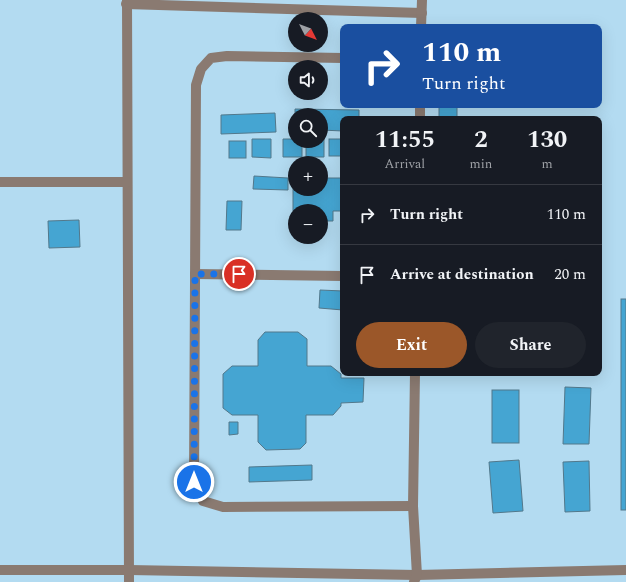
<!DOCTYPE html>
<html lang="en">
<head>
<meta charset="utf-8">
<style>
	:root { --surface:#171b24; --page:#20242c; --text:#f1f3f6; --muted:#9ea1a6; --line:#363941; --accent:#9b5729 }
	body { margin:0; font-family:Spectral,serif; background:var(--page); color:var(--text); height:100vh; display:flex; flex-direction:column; font-size:15px; white-space:nowrap }
	* { box-sizing:border-box; margin:0 }
	p { font-size:13px; color:var(--muted) }
	.icon { flex:none; width:22px; height:22px; fill:none; stroke:currentColor; stroke-width:2; stroke-linecap:round; stroke-linejoin:round }
	.map { position:relative; flex:1; overflow:hidden }
	.drawer { position:absolute; left:340px; top:116px; width:262px; height:260px; display:flex; flex-direction:column; background:var(--surface); border-radius:8px; box-shadow:0 4px 16px #0002 }
	.drawer>* { flex:none }
	.top-card { position:absolute; left:340px; top:24px; width:262px; height:84px; border-radius:8px; box-shadow:0 4px 16px #0002; background:#1a4fa0; color:#fff; overflow:hidden }
	.needle { width:26px; rotate:132deg }
	.tools { position:absolute; left:288px; top:12px; display:grid; gap:8px }
	.tools a { display:grid; place-items:center; width:40px; height:40px; border-radius:50%; background:var(--surface); box-shadow:0 4px 16px #0002; font-size:20px }
	.pin { position:absolute; display:grid; place-items:center; width:34px; height:34px; color:#fff; margin:-17px; border:2px solid #fff; border-radius:50%; box-shadow:0 1px 4px #0007 }
	.me { position:absolute; width:44px; margin:-22px; rotate:0deg; stroke-linejoin:round; filter:drop-shadow(0 0 3px #0008) }
	.turn { display:flex; align-items:center; gap:14px; height:84px; padding:0 16px; font-size:18px }
	.turn .icon { width:52px; height:52px; stroke-width:2.5 }
	.turn b { display:block; font-size:28px; line-height:34px }
	.eta { display:flex; justify-content:space-evenly; align-items:center; height:68px; text-align:center }
	.eta b { font-size:24px; font-weight:700; line-height:28px }
	.button { display:flex; gap:8px; margin-top:auto; padding:8px 16px }
	.button a { flex:1; height:46px; border-radius:24px; background:var(--accent); color:#fff; font-size:16px; font-weight:700; line-height:46px; text-align:center }
	.button a+a { background:var(--page); color:var(--text) }
	ul { padding:0; list-style:none }
	li { display:flex; align-items:center; gap:12px; height:60px; padding:0 16px; border-top:1px solid var(--line) }
	li div { flex:1 }
	li b { display:block; font-size:15px }
	li em { font-style:normal }
	.map>svg:first-child { display:block }
</style>
</head>
<body>
<div class="map">
<svg width="626" height="582" viewBox="0 0 626 582">
	<rect width="100%" height="100%" fill="#b3dbf1"/>
	<g fill="#45a5d2" stroke="#52788b">
		<rect x="439" y="105" width="18" height="14"/>
		<polygon points="295,109 359,110 359,119 343,119 343,131 321,130 321,115 295,115"/>
		<polygon points="275,113 276,132 221,134 221,115"/>
		<polygon points="252,139 271,139 271,158 252,157"/>
		<polygon points="283,139 295,139 295,141 302,141 302,157 283,157"/>
		<polygon points="321,139 324,139 324,157 306,157 306,141 321,141"/>
		<rect x="329" y="139" width="14" height="17"/>
		<rect x="229" y="141" width="17" height="17"/>
		<polygon points="254,176 288,178 288,190 253,189"/>
		<polygon points="293,178 295,178 295,189 321,189 321,178 343,178 343,211 333,211 333,221 321,221 321,211 293,211"/>
		<polygon points="227,201 242,201 241,230 226,230"/>
		<polygon points="79,220 80,247 49,248 48,221"/>
		<polygon points="320,290 343,291 343,310 319,308"/>
		<rect x="621" y="299" width="5" height="211"/>
		<polygon points="265,332 298,332 307,339 307,366 331,366 341,374 341,378 364,378 363,402 341,403 341,406 333,415 306,415 306,443 300,449 266,450 258,442 258,415 232,415 223,408 223,374 232,366 258,366 258,340"/>
		<polygon points="565,387 591,388 589,444 563,444"/>
		<rect x="492" y="390" width="27" height="53"/>
		<polygon points="229,422 238,422 238,434 229,435"/>
		<polygon points="519,460 523,511 493,513 489,462"/>
		<polygon points="589,461 590,511 565,512 563,462"/>
		<polygon points="312,465 312,480 249,482 249,467"/>
	</g>
	<g fill="none" stroke-linecap="round" stroke-linejoin="round">
		<g stroke="#8a7a71" stroke-width="10">
			<polyline points="127,0 129,582"/>
			<polyline points="126,4 422,13"/>
			<polyline points="421,27 422,0"/>
			<polyline points="343,58 227,56 211,58 201,69 196,85 194,482 203,501 223,507 413,506"/>
			<polyline points="420,119 420,105"/>
			<polyline points="0,182 127,182"/>
			<polyline points="195,274 343,276"/>
			<polyline points="0,570 129,570 417,575 626,570"/>
			<polyline points="414,582 417,575 413,506 415,373"/>
		</g>
	</g>
	<g fill="none" stroke-linecap="round" stroke-linejoin="round">
		<polyline stroke="#1a73e8" stroke-width="7" stroke-dasharray="0 12.6" points="194,482 195,274 239,274"/>
	</g>
</svg>
<div class="tools">
<a><svg class="needle" viewBox="-14 -14 28 28"><path d="M0-13l5 13h-10z" fill="#e53935"/><path d="M0 13l5-13h-10z" fill="#9ea1a6"/></svg></a>
<a><svg class="icon" aria-label="sound" viewBox="0 0 24 24"><path d="M4 9h4l5-4v14l-5-4H4zM17 9q2 3 0 6"/></svg></a>
<a><svg class="icon" aria-label="search" viewBox="0 0 24 24"><circle cx="10" cy="10" r="6"/><path d="M15 15l6 6"/></svg></a>
<a>+</a>
<a>−</a>
</div>
<div class="pin" style="left:239px;top:274px;background:#d93025"><svg class="icon" aria-label="arrive" viewBox="0 0 24 24"><path d="M6 21V4h12l-3 4 3 4H6"/></svg></div>
<svg class="me" style="left:194px;top:482px" viewBox="-20 -20 40 40"><circle r="17" fill="#1a73e8" stroke="#fff" stroke-width="3"/><path d="M0-11L8 9 0 5-8 9z" fill="#fff"/></svg>
<div class="top-card">
<div class="turn"><svg class="icon" aria-label="right" viewBox="0 0 24 24"><path d="M7 20v-9h11M14 6l5 5-5 5"/></svg><div><b>110 m</b>Turn right</div></div>
</div>
<section class="drawer">
<div class="eta">
<div><b>11:55</b><p>Arrival</p></div>
<div><b>2</b><p>min</p></div>
<div><b>130</b><p>m</p></div>
</div>
<ul>
<li><svg class="icon" aria-label="right" viewBox="0 0 24 24"><path d="M7 20v-9h11M14 6l5 5-5 5"/></svg><div><b>Turn right</b></div><em>110 m</em></li>
<li><svg class="icon" aria-label="arrive" viewBox="0 0 24 24"><path d="M6 21V4h12l-3 4 3 4H6"/></svg><div><b>Arrive at destination</b></div><em>20 m</em></li>
</ul>
<div class="button"><a>Exit</a><a>Share</a></div>
</section>
</div>
</body>
</html>
